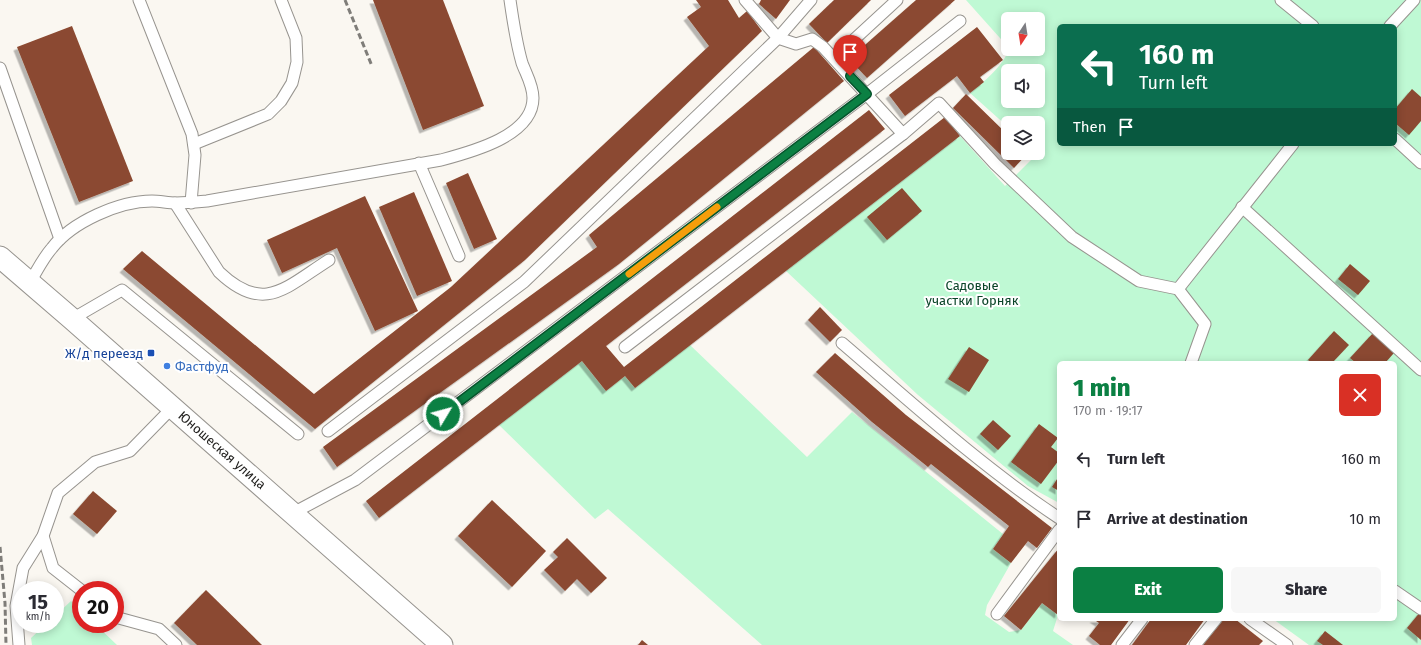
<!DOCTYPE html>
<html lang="en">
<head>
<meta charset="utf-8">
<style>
	:root { --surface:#fff; --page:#f7f7f7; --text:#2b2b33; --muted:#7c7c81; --accent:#0b8043 }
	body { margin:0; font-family:"Fira Sans",sans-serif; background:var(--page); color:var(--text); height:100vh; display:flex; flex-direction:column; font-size:15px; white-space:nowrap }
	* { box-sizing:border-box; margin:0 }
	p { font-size:13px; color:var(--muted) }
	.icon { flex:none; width:22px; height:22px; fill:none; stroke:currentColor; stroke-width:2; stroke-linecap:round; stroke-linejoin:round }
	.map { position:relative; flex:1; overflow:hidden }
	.panel { position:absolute; left:1057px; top:361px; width:340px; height:260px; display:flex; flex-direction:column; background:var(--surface); border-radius:6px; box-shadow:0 2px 10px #0003 }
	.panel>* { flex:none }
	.guide { position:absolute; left:1057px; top:24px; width:340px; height:122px; border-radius:6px; box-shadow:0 2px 10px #0003; background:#0b6e4f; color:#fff; overflow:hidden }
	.needle { width:26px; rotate:192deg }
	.buttons { position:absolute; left:1001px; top:12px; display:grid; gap:8px }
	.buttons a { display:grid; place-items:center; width:44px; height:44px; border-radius:6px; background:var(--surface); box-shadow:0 2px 10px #0003; font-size:20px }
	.speed { position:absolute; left:12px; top:581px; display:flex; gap:8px; font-size:20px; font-weight:700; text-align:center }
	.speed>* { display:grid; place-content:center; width:52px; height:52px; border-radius:50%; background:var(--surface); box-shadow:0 2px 10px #0003; line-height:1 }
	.speed small { font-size:10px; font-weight:400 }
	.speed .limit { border:6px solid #d22; background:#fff; color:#111 }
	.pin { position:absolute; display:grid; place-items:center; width:34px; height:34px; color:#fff; margin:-41px -17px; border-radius:50% 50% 50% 0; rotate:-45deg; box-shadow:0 0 4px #0007 }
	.pin .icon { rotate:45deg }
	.me { position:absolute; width:44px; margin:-22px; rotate:53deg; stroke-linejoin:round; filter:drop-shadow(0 0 3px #0008) }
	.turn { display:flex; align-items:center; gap:14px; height:84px; padding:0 16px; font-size:18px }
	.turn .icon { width:52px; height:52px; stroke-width:2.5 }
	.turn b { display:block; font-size:28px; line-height:34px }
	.then { display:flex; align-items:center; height:38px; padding:0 16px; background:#0003; gap:8px; font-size:15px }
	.round { display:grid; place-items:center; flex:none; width:42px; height:42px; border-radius:6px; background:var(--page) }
	.overview { display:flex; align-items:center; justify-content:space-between; height:68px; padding:0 16px }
	h1 { font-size:24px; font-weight:800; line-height:30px; color:var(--accent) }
	.action { display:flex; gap:8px; margin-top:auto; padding:8px 16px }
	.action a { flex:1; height:46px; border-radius:6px; background:var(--accent); color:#fff; font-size:16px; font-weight:800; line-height:46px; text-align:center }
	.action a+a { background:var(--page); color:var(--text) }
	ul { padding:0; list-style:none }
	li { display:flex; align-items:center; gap:12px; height:60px; padding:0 16px }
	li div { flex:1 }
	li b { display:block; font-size:15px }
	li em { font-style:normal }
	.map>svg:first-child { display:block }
</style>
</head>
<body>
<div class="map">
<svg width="1421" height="645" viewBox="0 0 1421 645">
	<defs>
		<filter id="shadow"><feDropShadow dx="-3.5" dy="3.5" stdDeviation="0" flood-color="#0004"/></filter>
	</defs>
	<rect width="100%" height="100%" fill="#faf7f1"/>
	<g fill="#bff9d4" fill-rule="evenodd">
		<path d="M966 0H1421V645H1309L1273 619H1395V363H1059V503L1028 486 918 395 786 271 960 136 1005 186 1038 153V123H1008V127L970 93C984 82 1003 66 1009 49H1038V19H1008V47ZM1059 26H1395V144H1059ZM1008 71H1038V101H1008Z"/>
		<polygon points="690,345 807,457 852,412 1003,534 993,549 1011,563 987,605 985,615 1009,632 1021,630 1042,603 1058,615 1053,631 1073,645 762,645 608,509 595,519 499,425 582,361 606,391 625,376 635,388"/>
		<polygon points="71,601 81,611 81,624 95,624 117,645 32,645 31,638 46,624 55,624 55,616"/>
	</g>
	<g fill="#8b4930" filter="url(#shadow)">
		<polygon points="373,0 443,0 484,106 423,130"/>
		<polygon points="696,0 728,0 739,18 747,11 762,31 525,260 315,429 123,269 142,251 314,394 451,287 709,46 687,17 701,7"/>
		<polygon points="761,0 790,0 776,19 759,4"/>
		<polygon points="834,0 871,0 827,43 809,24"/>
		<polygon points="916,0 955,0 867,78 849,59"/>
		<polygon points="72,26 133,181 79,202 17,47"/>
		<polygon points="977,27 1003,60 980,77 984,82 970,93 957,76 905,116 889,95"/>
		<polygon points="814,47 844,81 619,264 337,467 323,447 597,247 589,235"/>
		<polygon points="1412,89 1421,97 1421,121 1409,135 1395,123 1395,109"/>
		<polygon points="966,94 1008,135 1008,153 1027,154 1014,168 953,108"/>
		<polygon points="869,110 885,129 606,346 624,367 945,117 960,136 635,388 625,376 606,391 582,361 379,518 366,501"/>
		<polygon points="468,173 497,239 474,249 446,183"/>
		<polygon points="902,188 922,211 887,240 867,217"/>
		<polygon points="414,192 452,281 417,296 379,207"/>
		<polygon points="365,196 418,311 375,331 337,248 282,273 267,240"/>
		<polygon points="1350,264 1370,281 1358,295 1338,279"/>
		<polygon points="820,307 842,330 830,342 808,320"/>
		<polygon points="1334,331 1349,345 1332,363 1312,363 1308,360"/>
		<polygon points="1373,333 1394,353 1385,363 1356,363 1350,358"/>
		<polygon points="969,347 989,360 969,392 948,379"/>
		<polygon points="835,353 906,415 1052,528 1037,548 1028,541 1011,563 993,549 1009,526 931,464 928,467 872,422 816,372"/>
		<polygon points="993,420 1011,436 998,450 980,434"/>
		<polygon points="1039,424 1058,438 1051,447 1059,453 1059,460 1041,484 1011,462"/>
		<polygon points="1059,476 1059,491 1052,487"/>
		<polygon points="93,491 117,511 97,534 73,514"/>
		<polygon points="492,500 546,551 512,587 458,536"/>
		<polygon points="567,538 607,578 591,593 577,579 565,591 544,570 558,557 553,552"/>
		<polygon points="1059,548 1059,613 1058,615 1042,603 1021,630 1004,616"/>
		<polygon points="206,590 262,645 197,645 174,623"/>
		<polygon points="1421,611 1421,640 1407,628"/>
		<polygon points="1093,619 1130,619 1111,645 1100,645 1089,636 1099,623"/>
		<polygon points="1151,619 1205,619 1186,645 1132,645"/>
		<polygon points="1224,619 1235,619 1263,641 1259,645 1203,645"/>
		<polygon points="1325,631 1343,645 1323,645 1317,641"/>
		<polygon points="642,640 648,645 638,645"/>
	</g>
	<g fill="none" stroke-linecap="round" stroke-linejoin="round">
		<g stroke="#97948f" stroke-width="13">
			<g id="service">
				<polyline points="139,0 192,134 195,155 191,203"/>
				<polyline points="745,0 778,38 796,44 812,39 823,47 903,134 939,103 995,164 1072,237 1139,281 1178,289 1205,324 1191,363"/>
				<polyline points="1281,0 1313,26"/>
				<polyline points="1390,26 1414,0"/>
				<polyline points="834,58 897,0"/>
				<polyline points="0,68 60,239"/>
				<polyline points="1395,139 1421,163"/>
				<polyline points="194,144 268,114 281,101 292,83 297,62 296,38 281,0"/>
				<polyline points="419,163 459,256"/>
				<path d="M175 203 219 272C264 315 286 287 329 260"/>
				<polyline points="1242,207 1421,370"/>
				<path d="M30 282C37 271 43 258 52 248 72 222 119 201 152 201 160 201 168 203 176 203 186 203 196 202 207 201L441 160C471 152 533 136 533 98 533 85 526 74 522 63 516 42 513 21 510 0"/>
				<polyline points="1178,289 1293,144"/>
				<polyline points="72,319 122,290 298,434"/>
				<path d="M842 343C912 403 982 467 1059 518"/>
				<polyline points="625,347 903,134"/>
				<polyline points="328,431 524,282 778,38 811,0"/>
				<polyline points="293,513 355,480 867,94 960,21"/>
				<polyline points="43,536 53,568 81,590"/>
				<polyline points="1395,591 1421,609"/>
				<polyline points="997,614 1059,530"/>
				<polyline points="115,617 159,629 176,645"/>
				<polyline points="1250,619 1287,645"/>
				<polyline points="19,645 16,606 23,568 43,536 58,493 95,462 130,451 173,407"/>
				<polyline points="1122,645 1142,619"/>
				<polyline points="1195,645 1216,619"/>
			</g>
		</g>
		<g stroke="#97948f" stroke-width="23">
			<polyline id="minor" points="0,257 72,319 442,645"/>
		</g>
		<use href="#service" stroke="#fff" stroke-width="11"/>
		<use href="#minor" stroke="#fff" stroke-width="21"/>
		<g stroke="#7f7d79" stroke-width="3" stroke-dasharray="6 3" stroke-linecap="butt">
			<polyline points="345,0 372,66"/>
			<polyline points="0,547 5,603 6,645"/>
		</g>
	</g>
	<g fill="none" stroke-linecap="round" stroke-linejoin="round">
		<g stroke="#07532c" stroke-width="10">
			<polyline id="route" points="443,414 867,94 850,76"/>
		</g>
		<use href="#route" stroke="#0b8043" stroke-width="7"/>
		<polyline stroke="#f59e0b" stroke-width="7" points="629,274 717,207"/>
	</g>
	<rect fill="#1a4fb4" stroke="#fff" stroke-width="1.5" x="147" y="349" width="8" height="8" rx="2"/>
	<circle fill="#3f7fe0" stroke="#fff" stroke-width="1.5" cx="167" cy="366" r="4"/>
	<g text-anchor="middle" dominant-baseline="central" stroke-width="4" stroke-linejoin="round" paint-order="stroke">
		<g font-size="13" fill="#0a4428" stroke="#fff">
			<text x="972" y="285">Садовые<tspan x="972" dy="15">участки Горняк</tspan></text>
		</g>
		<g font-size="13" fill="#164399" stroke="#fff" text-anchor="end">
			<text x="143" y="353">Ж/д переезд</text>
		</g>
		<g font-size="13" fill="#366cbe" stroke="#fff" text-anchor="start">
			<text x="175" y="366">Фастфуд</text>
		</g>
		<g font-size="13" fill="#232220" stroke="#fff">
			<text transform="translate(222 450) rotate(41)">Юношеская улица</text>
		</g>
	</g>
</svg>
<div class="buttons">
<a><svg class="needle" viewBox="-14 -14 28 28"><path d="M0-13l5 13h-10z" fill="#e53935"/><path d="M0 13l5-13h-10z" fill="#7c7c81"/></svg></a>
<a><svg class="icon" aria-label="sound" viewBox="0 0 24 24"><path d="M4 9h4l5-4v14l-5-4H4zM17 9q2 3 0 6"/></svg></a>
<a><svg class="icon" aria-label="layers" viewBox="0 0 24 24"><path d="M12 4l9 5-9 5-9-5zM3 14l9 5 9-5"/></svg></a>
</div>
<div class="speed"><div>15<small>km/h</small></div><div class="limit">20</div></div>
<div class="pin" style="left:850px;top:76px;background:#d93025"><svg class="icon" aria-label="arrive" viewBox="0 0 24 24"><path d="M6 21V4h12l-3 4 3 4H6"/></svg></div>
<svg class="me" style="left:443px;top:414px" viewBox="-20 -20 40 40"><circle r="17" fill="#0b8043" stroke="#fff" stroke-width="3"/><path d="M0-11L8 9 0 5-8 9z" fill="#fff"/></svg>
<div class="guide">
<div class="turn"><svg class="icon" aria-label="left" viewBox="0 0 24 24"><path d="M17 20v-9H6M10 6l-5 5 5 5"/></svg><div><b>160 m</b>Turn left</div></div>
<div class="then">Then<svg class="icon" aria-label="arrive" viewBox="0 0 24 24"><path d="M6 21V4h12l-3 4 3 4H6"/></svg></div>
</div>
<section class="panel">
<div class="overview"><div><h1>1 min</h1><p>170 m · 19:17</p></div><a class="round" style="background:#d93025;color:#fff"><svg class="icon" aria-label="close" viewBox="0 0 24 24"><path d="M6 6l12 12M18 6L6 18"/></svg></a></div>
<ul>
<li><svg class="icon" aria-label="left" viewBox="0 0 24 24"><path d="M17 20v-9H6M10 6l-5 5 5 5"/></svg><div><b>Turn left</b></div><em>160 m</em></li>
<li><svg class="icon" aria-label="arrive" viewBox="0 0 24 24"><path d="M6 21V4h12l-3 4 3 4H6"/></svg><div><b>Arrive at destination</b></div><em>10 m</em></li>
</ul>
<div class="action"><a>Exit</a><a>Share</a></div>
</section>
</div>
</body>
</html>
